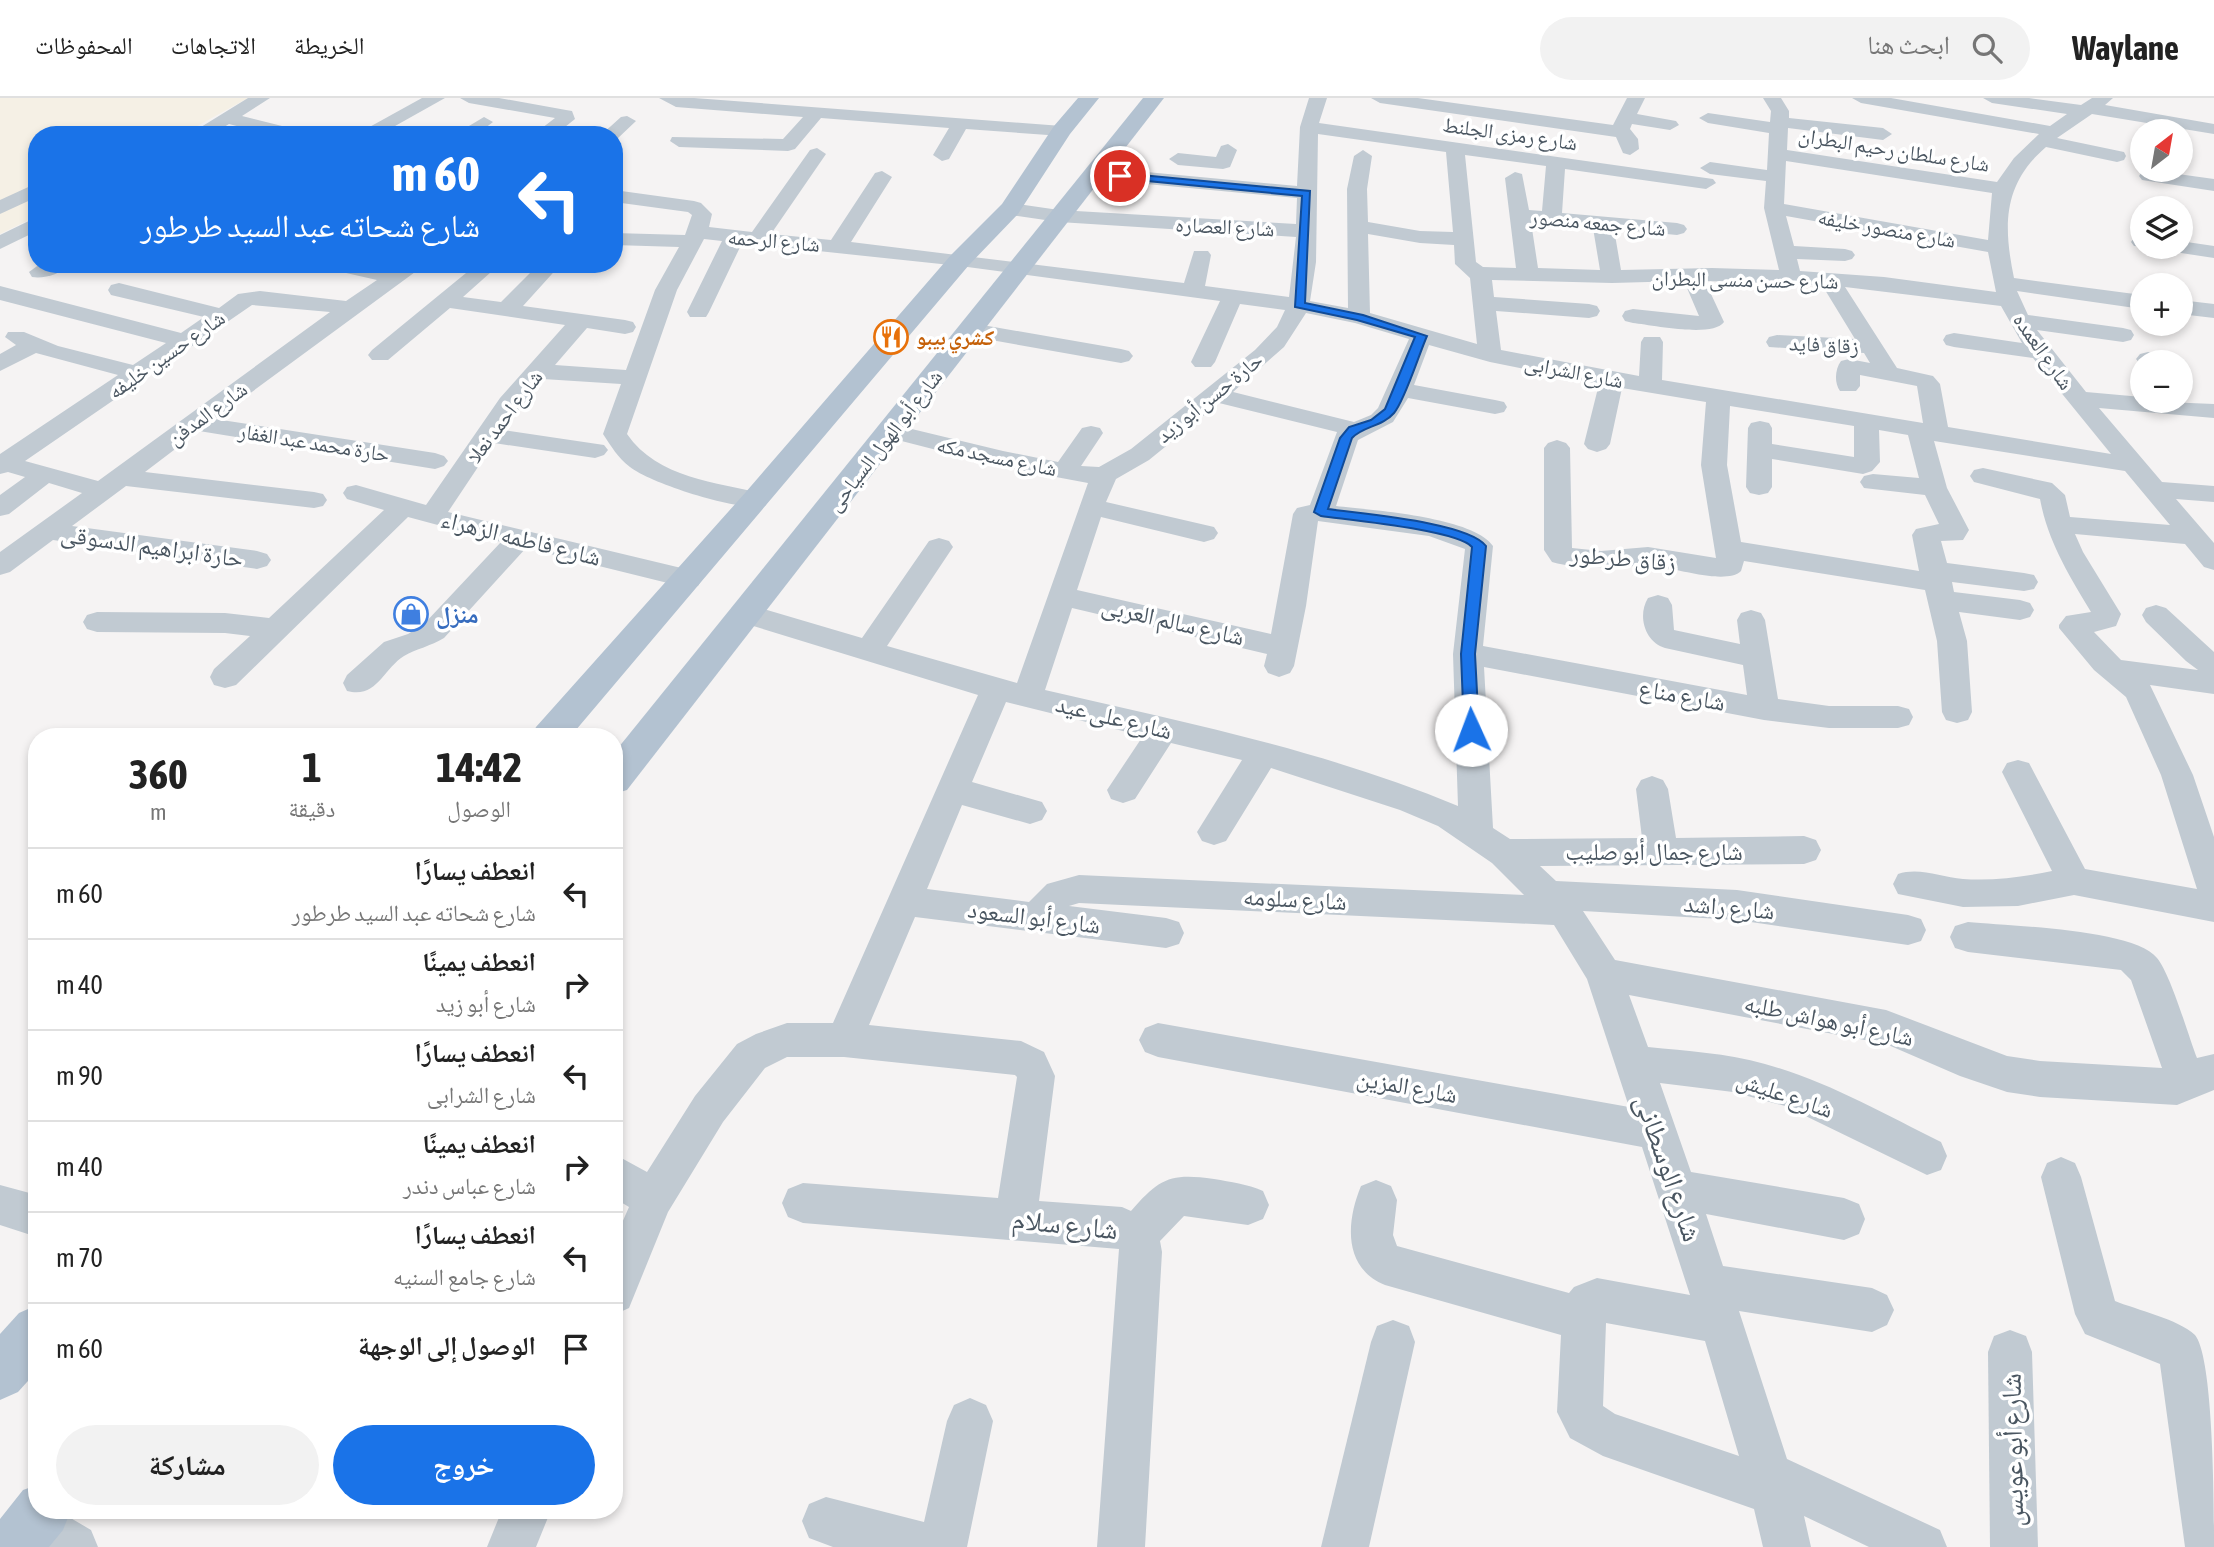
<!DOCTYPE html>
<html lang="ar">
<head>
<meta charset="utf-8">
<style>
	:root { --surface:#fff; --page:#f2f2f2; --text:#222; --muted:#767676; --line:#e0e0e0; --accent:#1a73e8 }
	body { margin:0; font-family:"Asap Condensed","Noto Naskh Arabic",sans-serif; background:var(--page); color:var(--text); direction:rtl; height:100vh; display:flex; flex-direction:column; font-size:26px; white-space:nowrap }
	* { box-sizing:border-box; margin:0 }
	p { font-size:23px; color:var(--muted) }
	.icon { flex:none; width:38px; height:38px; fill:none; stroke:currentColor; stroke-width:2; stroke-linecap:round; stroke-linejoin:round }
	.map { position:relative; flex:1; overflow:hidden; direction:ltr }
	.drawer { position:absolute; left:28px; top:630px; width:595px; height:791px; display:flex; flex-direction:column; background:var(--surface); border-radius:28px; box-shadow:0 4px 10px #0003; direction:rtl }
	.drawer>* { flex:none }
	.top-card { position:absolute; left:28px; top:28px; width:595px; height:147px; border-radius:28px; box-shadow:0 4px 10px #0003; direction:rtl; background:#1a73e8; color:#fff; overflow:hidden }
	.needle { width:46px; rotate:31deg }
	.fabs { position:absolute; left:2130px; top:21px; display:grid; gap:14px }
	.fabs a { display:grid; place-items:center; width:63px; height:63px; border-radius:50%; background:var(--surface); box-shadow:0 4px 10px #0003; font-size:35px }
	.pin { position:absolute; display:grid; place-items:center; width:60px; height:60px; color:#fff; margin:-30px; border:4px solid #fff; border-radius:50%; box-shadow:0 2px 7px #0007 }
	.me { position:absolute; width:77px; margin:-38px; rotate:358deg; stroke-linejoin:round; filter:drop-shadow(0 0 5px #0008) }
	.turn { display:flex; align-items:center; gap:24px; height:147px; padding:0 28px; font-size:32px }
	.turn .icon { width:91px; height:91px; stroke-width:2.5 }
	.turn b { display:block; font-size:49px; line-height:60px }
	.eta { display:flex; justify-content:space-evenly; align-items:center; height:119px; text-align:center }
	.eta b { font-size:42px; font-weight:700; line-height:49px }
	.button { display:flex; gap:14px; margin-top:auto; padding:14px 28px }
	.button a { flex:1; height:80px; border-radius:42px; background:var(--accent); color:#fff; font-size:28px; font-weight:700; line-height:80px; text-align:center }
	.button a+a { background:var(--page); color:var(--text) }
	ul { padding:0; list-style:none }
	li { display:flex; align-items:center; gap:21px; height:91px; padding:0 28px; border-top:2px solid var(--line) }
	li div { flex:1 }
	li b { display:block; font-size:26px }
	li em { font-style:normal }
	header { display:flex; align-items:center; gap:42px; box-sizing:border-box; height:98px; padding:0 35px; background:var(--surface); border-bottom:2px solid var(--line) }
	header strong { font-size:33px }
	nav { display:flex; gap:38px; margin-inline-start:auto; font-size:24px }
	.search { width:490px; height:63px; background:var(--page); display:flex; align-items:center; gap:18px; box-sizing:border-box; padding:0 24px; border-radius:38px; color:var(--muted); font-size:26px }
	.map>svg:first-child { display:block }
</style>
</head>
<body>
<header>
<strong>Waylane</strong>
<div class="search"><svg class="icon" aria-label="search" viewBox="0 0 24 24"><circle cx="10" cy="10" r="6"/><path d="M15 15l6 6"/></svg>ابحث هنا</div>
<nav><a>الخريطة</a><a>الاتجاهات</a><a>المحفوظات</a></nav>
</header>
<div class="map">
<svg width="2214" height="1449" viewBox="0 0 2214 1449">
	<rect width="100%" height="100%" fill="#f5f3f3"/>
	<polygon fill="#f5f0e5" points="0,0 248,0 181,37 37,37 37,118 0,136"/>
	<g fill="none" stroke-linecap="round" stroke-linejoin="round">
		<g fill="#c1cad2" fill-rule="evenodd">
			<polygon points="248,0 270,0 242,18 302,33 304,37 272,37 229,26 211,37 188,37"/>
			<polygon points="422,0 445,0 379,37 355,37"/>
			<polygon points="460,0 499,0 566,12 572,13 575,21 555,37 533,37 555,20 469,5"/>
			<polygon points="659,0 694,0 1062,28 1071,33 1062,38 966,31 949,61 942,63 933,57 949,30 821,20 795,51 788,53 679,49 670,43 672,39 783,41 803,19 676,9"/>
			<path d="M1309 0H1327L1319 25 1713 81 1716 85 1706 91 1565 71 1562 115 1677 125 1684 127 1687 131 1684 135 1677 137 1614 131 1621 172 1712 170 1779 172 1764 110 1766 83 1710 76 1700 70 1710 64 1767 72 1769 35 1708 25 1699 20 1708 15 1770 24 1771 13 1763 0H1781L1789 13V20L1883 30 1892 36 1883 42 1788 30 1787 52 1997 84 2014 60 2039 36 1861 5 1852 0H1891L2050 28 2067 16 1992 5 1983 0H2029L2081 7 2092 0H2113L2105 7 2214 26V36L2092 16 2057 40 2124 54 2126 58 2124 62 2117 64 2046 49C2003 86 2003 127 2014 180L2142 197V211L2017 193 2028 217 2123 230 2131 232 2134 237 2131 242 2123 244 2037 232 2086 294 2142 299V303L2214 306V320L2099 310 2162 384 2214 388V404L2176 401 2214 445V472L2204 469 2185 446 2075 436 2083 454 2121 516 2116 528 2094 534 2121 562 2198 572 2186 563 2146 524 2142 517 2146 510 2156 507 2166 510 2214 554V596L2150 587 2193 677 2214 739V824L2074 797 2018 808 1963 809 1898 796 1893 786 1898 776C1919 769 1941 779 1963 781 1993 783 2023 779 2052 773L2002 674 2007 665 2018 662 2029 665 2085 771 2197 791 2161 677 2126 599 2094 572 2059 530V527L2066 518 2091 514C2069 477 2048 444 2040 401L1974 384 1970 378 1974 372 1983 370 2052 385 2065 397 2070 419 2170 427 2125 373 1934 343 1947 390 1969 432 1963 442 1941 443 1947 465 2024 475 2034 477 2038 484 2034 491 2024 493 1952 484 1954 494 2020 502 2030 505 2034 512 2030 519 2020 522 1959 514 1967 543 1972 614 1968 622 1957 625 1946 622 1942 614 1937 543 1925 492 1744 463 1741 473C1728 486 1684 473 1667 470 1629 464 1591 475 1552 464L1544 452V350L1548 345 1557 342 1566 345 1570 350 1572 450 1601 453 1648 449 1716 460 1701 367 1706 304 1622 290 1610 346 1606 351 1597 354 1588 351 1584 346 1599 286 1490 264 1429 247 1414 287 1495 302 1504 304 1507 309 1504 314 1495 316 1408 300 1393 324 1358 342 1336 408C1371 412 1474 419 1493 448L1483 548 1747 597 1743 567 1665 550C1645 544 1637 518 1648 500L1658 497 1668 500 1672 507 1674 532 1740 546 1737 522 1741 515 1751 512 1761 515 1765 522 1778 601 1829 608H1898L1909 611 1913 619 1909 627 1898 630H1829L1764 622 1484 569 1493 730 1510 741 1642 740 1636 691 1641 682 1652 678 1663 682 1668 691 1676 740 1804 738 1816 742 1821 752 1816 762 1804 766 1540 768 1556 783 1737 792 1908 817 1921 821 1926 832 1921 843 1908 847 1737 822 1583 813 1615 862 1886 912 2007 958 2040 963 2162 970 2131 882 2121 872 1968 854 1955 850 1950 839 1955 828 1968 824C2008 828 2134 831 2157 860 2171 877 2188 937 2197 960L2214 956V992L2177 1007 2040 999 2007 994 1960 978 1886 946 1629 897 1648 949C1687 953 1726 955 1765 966 1827 983 1884 1016 1941 1044L1947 1058 1941 1072 1927 1077 1785 1008 1733 994 1660 985 1691 1074 1844 1100 1859 1106 1865 1121 1859 1136 1844 1142 1706 1116 1723 1168 1872 1190 1887 1197 1894 1212 1887 1227 1872 1234 1739 1213 1787 1361 1940 1432 1947 1449H1869L1804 1418 1811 1449H1763L1754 1411 1603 1358 1570 1340 1557 1314 1561 1237 1385 1187C1343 1170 1346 1124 1361 1088L1376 1082 1391 1088 1397 1102 1393 1137 1397 1148 1569 1195 1574 1189 1597 1180 1690 1197 1642 1049 1158 959 1145 954 1139 942 1145 930 1158 925 1629 1009 1587 881 1554 827 1079 805 1069 808 1166 820 1179 824 1184 835 1179 846 1166 850 915 819 869 927 1021 943 1044 954 1055 978 1039 1103 1122 1109 1131 1113C1160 1080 1170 1075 1214 1081 1231 1084 1247 1086 1263 1093L1269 1107 1263 1121 1248 1127 1184 1118 1160 1143 1162 1154 1145 1449H1097L1119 1151 803 1125 788 1119 782 1105 788 1091 803 1085 998 1100 1017 979 1015 977 844 959H787L765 970 723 1024 668 1114 629 1210 614 1217V1143L629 1109 614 1100V1056L647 1074 695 998 737 946 756 936 787 925H833L978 597 737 523 733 516 737 509 747 506 862 540 929 443 939 440 949 443 953 449 887 548 1017 585 1088 385 1003 369 882 338 879 333 882 328 891 326 1003 353 1058 364 1082 330 1091 328 1100 330 1103 335 1081 368 1099 369 1131 351 1255 252 1277 229 1285 212 1240 206 1215 264 1211 269H1195L1191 264 1220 203 960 168 742 145 709 214 706 219H690L687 214 722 143 704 141 677 192 627 336C658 381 717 384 765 396L769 402 765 408C740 414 652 386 630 369 618 360 611 348 603 336L621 286 543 281 503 332 604 347 608 352 604 357 595 360 494 345 448 414 698 474 702 481 698 488 688 490 526 450 444 540C431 548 416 551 404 558 383 571 377 601 347 593L343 585 347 577 384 544 408 536 424 526 501 444 408 419 236 587 225 590 214 587 210 579 214 571 250 538 225 535 97 534 87 531 83 524 87 517 97 514 225 515 269 520 384 412 347 401 343 395 347 389 356 387 426 407 500 300 565 227 450 210 388 262H372L368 257 372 252 477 166H500L463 199 501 204 539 166H561L523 208 625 222 633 224 636 229 633 234 625 236 587 230 555 267 626 272 655 192 679 149 614 147V135L685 137 692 117 688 114 614 104V92L694 103 701 105 712 116 709 129 752 134 810 52 817 50 826 56 771 136 831 142 875 75 882 73 892 79 851 144 1184 185 1194 153H1208L1211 157 1205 188 1289 199 1296 139 1059 124 1010 117 1003 115 1000 111 1003 107 1010 105 1059 112 1296 126 1297 100 1093 81 1083 75 1093 69 1297 88 1300 29ZM1318 36 1446 54 1453 134 1420 133 1368 124 1367 91 1372 58 1363 52 1354 58 1347 91 1348 210 1310 203 1316 164ZM1465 57 1546 68 1542 113 1529 112 1522 76 1515 74 1505 80 1516 170 1483 169 1476 164ZM1786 63 1992 95 1988 142 1784 106ZM1786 118 1988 154 1996 194 1884 179 1800 173 1797 161 1845 163 1852 161 1855 157 1852 153 1845 151 1794 148ZM1531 124 1593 130 1600 172 1538 170ZM1368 136 1420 145 1454 147 1455 166 1470 180 1477 246 1370 215ZM1492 182 1612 185 1684 183 1699 218 1633 211 1625 213 1622 218 1625 223 1633 225C1652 227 1713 240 1724 224L1705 183 1822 187 1855 241 1777 237 1769 239 1766 244 1769 249 1864 255 1870 265 1849 261 1841 263C1835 271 1834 285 1840 293H1856L1860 288V277L1917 288 1923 325 1662 282 1663 244 1660 239H1644L1641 244 1639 278 1501 252 1496 213 1589 220 1597 218 1600 213 1597 208 1589 206 1494 199ZM1845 189 2001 208 2022 245 1954 235 1946 237 1943 242 1946 247 1954 249 2033 260 2111 356 1948 329 1940 286 1933 278 1897 270ZM1306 215 1355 225 1409 241 1378 310 1371 317 1354 324 1233 294 1284 249ZM1219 305 1337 334 1310 407 1297 410 1293 416 1271 536 1077 492 1101 419 1204 444 1214 441 1218 435 1214 429 1106 404 1116 381 1149 362ZM1730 308 1854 328V359L1772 346V330L1769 325 1760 323 1751 325 1748 330 1746 389 1750 395 1759 397 1768 395 1772 389V361L1863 376 1872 373 1880 364 1879 332 1908 337 1919 380 1873 376 1864 378 1860 384 1864 390 1925 397 1939 426 1916 431 1912 437 1919 473 1741 444 1727 367ZM1318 423 1429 438 1465 451 1453 556 1458 708C1326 653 1184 624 1045 592L1072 510 1267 556 1264 568 1268 575 1279 579 1290 575 1294 568 1306 508ZM1006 604 1143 638 1107 692 1111 701 1123 705 1135 701 1171 645 1242 662 1197 734 1202 743 1214 747 1226 743 1271 670 1400 712 1438 728 1492 765 1524 797 1079 777 1047 786 1029 804 927 791 962 707 1030 726 1042 722 1047 713 1042 704 972 684ZM1606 1225 1705 1243 1739 1358 1615 1316 1603 1308Z"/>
			<polygon points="1371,0 1418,0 1613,27 1627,0 1645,0 1637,16 1676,23 1679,27 1670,32 1632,26 1630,31 1638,41 1639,51 1630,57 1623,55 1616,39 1380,5"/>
			<polygon points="627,18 636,23 617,41 614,41 614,37 601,37 621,19"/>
			<polygon points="484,19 493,24 476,37 454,37"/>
			<polygon points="1228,46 1237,52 1230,69 1223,71 1178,67 1169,61 1178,55 1216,59 1221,48"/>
			<polygon points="2149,72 2214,81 2214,93 2142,82 2139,78 2142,74"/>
			<polygon points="37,85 37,99 0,116 0,102"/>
			<polygon points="37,119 37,133 0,151 0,137"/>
			<polygon points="2141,138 2142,149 2148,149 2134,148 2131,144 2134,140"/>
			<polygon points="2180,143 2214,148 2214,160 2168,153 2165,149 2180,149"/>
			<path d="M40 166H69C62 176 44 181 32 179L29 174Z"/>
			<path d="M321 166H362L392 173 401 166H426L215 321 435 355 444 358 448 363 444 368 435 371 199 333 145 374 314 394 323 396 327 402 323 408 314 410 126 388 72 428 257 453 267 456 271 462 267 468 257 471 53 442 10 474 0 477V454L82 395 49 385 9 416 0 418V397L25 379 8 374 0 376V356L118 277 36 255 0 273V256L16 247 5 239 8 234H24L58 248 133 267 166 245 0 202V188L181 235 204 219 111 197 108 192 111 187 119 185 219 210 238 196 260 193 346 203 377 182 324 170ZM252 207 330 214 98 383 25 363Z"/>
			<polygon points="2180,202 2214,206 2214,220 2180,216"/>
			<polygon points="971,225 1121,251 1129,253 1133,258 1129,263 1121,265 963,237 960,232 963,227"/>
			<polygon points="2148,254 2156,256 2162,264 2142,264 2142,268 2136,261 2140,256"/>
			<path d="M2061 1059 2075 1065 2081 1079 2115 1203C2137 1212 2178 1221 2195 1237 2214 1260 2214 1411 2214 1449H2185L2160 1266 2085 1236 2075 1216 2041 1079 2047 1065Z"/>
			<polygon points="0,1087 37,1097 37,1139 0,1127"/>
			<polygon points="1393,1222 1409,1228 1415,1244 1369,1449 1321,1449 1371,1244 1377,1228"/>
			<polygon points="2010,1232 2026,1238 2032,1254 2038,1449 1990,1449 1988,1254 1994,1238"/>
			<polygon points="970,1300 986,1307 993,1323 967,1449 833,1449 809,1440 802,1423 809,1406 826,1399 924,1424 947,1323 954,1307"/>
			<polygon points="32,1401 37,1403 37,1412 57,1412 91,1432 98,1449 27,1449 15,1442 8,1425 15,1408"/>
			<polygon points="502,1412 551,1412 536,1449 487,1449"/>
		</g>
		<g fill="#b3c2d1" fill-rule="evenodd">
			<polygon points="1078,0 1099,0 1070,36 1018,116 969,167 570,639 531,639 536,629 745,395 951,157 1002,106 1054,28"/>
			<polygon points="1143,0 1164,0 627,692 614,696 614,655"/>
			<polygon points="37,1207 37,1273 18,1294 0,1302 0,1236 19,1215"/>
			<polygon points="37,1387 37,1412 71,1412 63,1432 49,1449 0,1449 0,1421 23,1392"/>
		</g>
	</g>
	<path fill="#1a73e8" stroke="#114b97" stroke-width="2" d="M1120 75 1310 93 1305 205 1363 217 1427 238C1419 256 1405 302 1394 315 1382 329 1363 328 1352 340L1328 411C1361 416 1468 424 1486 448L1475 556 1479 632 1477 636 1471 638 1464 632 1461 556 1472 449C1457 432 1349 422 1321 418L1314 414 1340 340 1349 329 1371 322 1385 311 1415 239 1357 222 1295 209 1302 98 1116 80 1115 78Z"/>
	<defs>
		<g id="restaurant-ring" transform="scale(1.75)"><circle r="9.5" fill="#fff" stroke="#e8710a" stroke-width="1.5"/><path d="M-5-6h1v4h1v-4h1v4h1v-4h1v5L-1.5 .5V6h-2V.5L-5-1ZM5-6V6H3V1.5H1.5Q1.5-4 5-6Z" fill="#e8710a"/></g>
		<g id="shop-ring" transform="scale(1.75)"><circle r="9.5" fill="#fff" stroke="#3f7fe0" stroke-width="1.5"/><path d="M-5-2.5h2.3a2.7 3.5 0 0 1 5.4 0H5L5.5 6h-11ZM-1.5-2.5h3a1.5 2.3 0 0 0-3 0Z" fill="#3f7fe0"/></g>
	</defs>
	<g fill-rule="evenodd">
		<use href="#restaurant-ring" x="891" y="239"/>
		<use href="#shop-ring" x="411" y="516"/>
	</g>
	<g text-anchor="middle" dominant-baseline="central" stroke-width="7" stroke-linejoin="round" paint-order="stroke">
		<g font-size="21" fill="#4a5661" stroke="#fff">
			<text transform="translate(1510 35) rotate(8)">شارع رمزى الجلنط</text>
			<text transform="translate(1894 51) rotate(9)">شارع سلطان رحيم البطران</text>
			<text transform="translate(1598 124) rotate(5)">شارع جمعه منصور</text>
			<text transform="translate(1225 128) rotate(3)">شارع العصاره</text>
			<text transform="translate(1887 130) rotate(10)">شارع منصور خليفه</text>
			<text transform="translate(774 142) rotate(5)">شارع الرحمه</text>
			<text transform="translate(1745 181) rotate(1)">شارع حسن منسى البطران</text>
			<text transform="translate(1824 246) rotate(3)">زقاق فايد</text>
			<text transform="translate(2044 253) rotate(55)">شارع العمده</text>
			<text transform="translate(166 256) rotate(-35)">شارع حسين خليفه</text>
			<text transform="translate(1574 273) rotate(11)">شارع الشرابى</text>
			<text transform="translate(1209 299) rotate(-39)">حارة حسن أبو زيد</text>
			<text transform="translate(207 315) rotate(-36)">شارع المدفن</text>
			<text transform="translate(504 318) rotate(-53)">شارع احمد نعلا</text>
			<text transform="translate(884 342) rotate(-52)">شارع أبو الهول السياحى</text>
			<text transform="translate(314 344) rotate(9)">حارة محمد عبد الغفار</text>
			<text transform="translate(997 358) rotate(12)">شارع مسجد مكه</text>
		</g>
		<g font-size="21" font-weight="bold" fill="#c56008" stroke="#fff" text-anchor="start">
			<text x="916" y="239">كشري بيبو</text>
		</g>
		<g font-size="24" fill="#4a5661" stroke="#fff">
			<text transform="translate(521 440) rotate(14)">شارع فاطمه الزهراء</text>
			<text transform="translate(152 448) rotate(8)">حارة ابراهيم الدسوقى</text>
			<text transform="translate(1623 460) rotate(5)">زقاق طرطور</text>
			<text transform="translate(1173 523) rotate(13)">شارع سالم العربى</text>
			<text transform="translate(1682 597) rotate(10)">شارع مناع</text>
			<text transform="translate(1114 619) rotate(14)">شارع على عيد</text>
			<text x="1654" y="753">شارع جمال أبو صليب</text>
			<text transform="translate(1295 801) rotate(3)">شارع سلومه</text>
			<text transform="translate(1729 809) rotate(5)">شارع راشد</text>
			<text transform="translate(1034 819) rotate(7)">شارع أبو السعود</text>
			<text transform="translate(1829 922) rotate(12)">شارع أبو هواش طلبه</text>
			<text transform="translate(1407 988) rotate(10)">شارع المزين</text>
			<text transform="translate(1785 996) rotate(19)">شارع عليش</text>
		</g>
		<g font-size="24" font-weight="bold" fill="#366cbe" stroke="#fff" text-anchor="start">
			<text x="436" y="516">منزل</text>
		</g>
		<g font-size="28" fill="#4a5661" stroke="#fff">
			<text transform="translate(1669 1070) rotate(71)">شارع الوسطانى</text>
			<text transform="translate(1065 1126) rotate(6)">شارع سلام</text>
			<text transform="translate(2012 1352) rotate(-91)">شارع أبو عويس</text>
		</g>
	</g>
</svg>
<div class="fabs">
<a><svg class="needle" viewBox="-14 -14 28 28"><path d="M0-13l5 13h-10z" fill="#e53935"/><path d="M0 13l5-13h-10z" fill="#767676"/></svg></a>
<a><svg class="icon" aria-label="layers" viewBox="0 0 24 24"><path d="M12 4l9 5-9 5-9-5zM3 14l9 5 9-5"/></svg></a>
<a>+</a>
<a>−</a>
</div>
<div class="pin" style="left:1120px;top:78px;background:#d93025"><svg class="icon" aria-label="arrive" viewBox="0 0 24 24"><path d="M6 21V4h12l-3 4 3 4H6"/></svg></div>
<svg class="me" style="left:1471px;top:632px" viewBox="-20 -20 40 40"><circle r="19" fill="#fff"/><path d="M0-13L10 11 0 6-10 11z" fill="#1a73e8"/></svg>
<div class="top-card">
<div class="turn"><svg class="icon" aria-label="left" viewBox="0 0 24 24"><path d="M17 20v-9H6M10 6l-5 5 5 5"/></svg><div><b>60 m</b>شارع شحاته عبد السيد طرطور</div></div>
</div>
<section class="drawer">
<div class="eta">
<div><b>14:42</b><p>الوصول</p></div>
<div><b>1</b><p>دقيقة</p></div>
<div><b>360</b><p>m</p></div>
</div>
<ul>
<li><svg class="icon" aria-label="left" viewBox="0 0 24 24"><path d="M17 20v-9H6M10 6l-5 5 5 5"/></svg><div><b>انعطف يسارًا</b><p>شارع شحاته عبد السيد طرطور</p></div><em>60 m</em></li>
<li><svg class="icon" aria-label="right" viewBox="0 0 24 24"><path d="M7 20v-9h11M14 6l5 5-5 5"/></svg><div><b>انعطف يمينًا</b><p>شارع أبو زيد</p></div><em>40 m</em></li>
<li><svg class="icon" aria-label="left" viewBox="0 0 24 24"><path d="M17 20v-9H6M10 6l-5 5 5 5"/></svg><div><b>انعطف يسارًا</b><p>شارع الشرابى</p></div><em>90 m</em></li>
<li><svg class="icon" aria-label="right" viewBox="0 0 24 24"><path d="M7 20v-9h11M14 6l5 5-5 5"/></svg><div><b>انعطف يمينًا</b><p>شارع عباس دندر</p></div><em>40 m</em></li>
<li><svg class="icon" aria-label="left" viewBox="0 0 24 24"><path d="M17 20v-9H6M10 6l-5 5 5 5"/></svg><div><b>انعطف يسارًا</b><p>شارع جامع السنيه</p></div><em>70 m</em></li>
<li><svg class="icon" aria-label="arrive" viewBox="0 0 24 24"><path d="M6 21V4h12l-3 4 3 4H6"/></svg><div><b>الوصول إلى الوجهة</b></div><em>60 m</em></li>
</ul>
<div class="button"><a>خروج</a><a>مشاركة</a></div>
</section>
</div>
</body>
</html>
